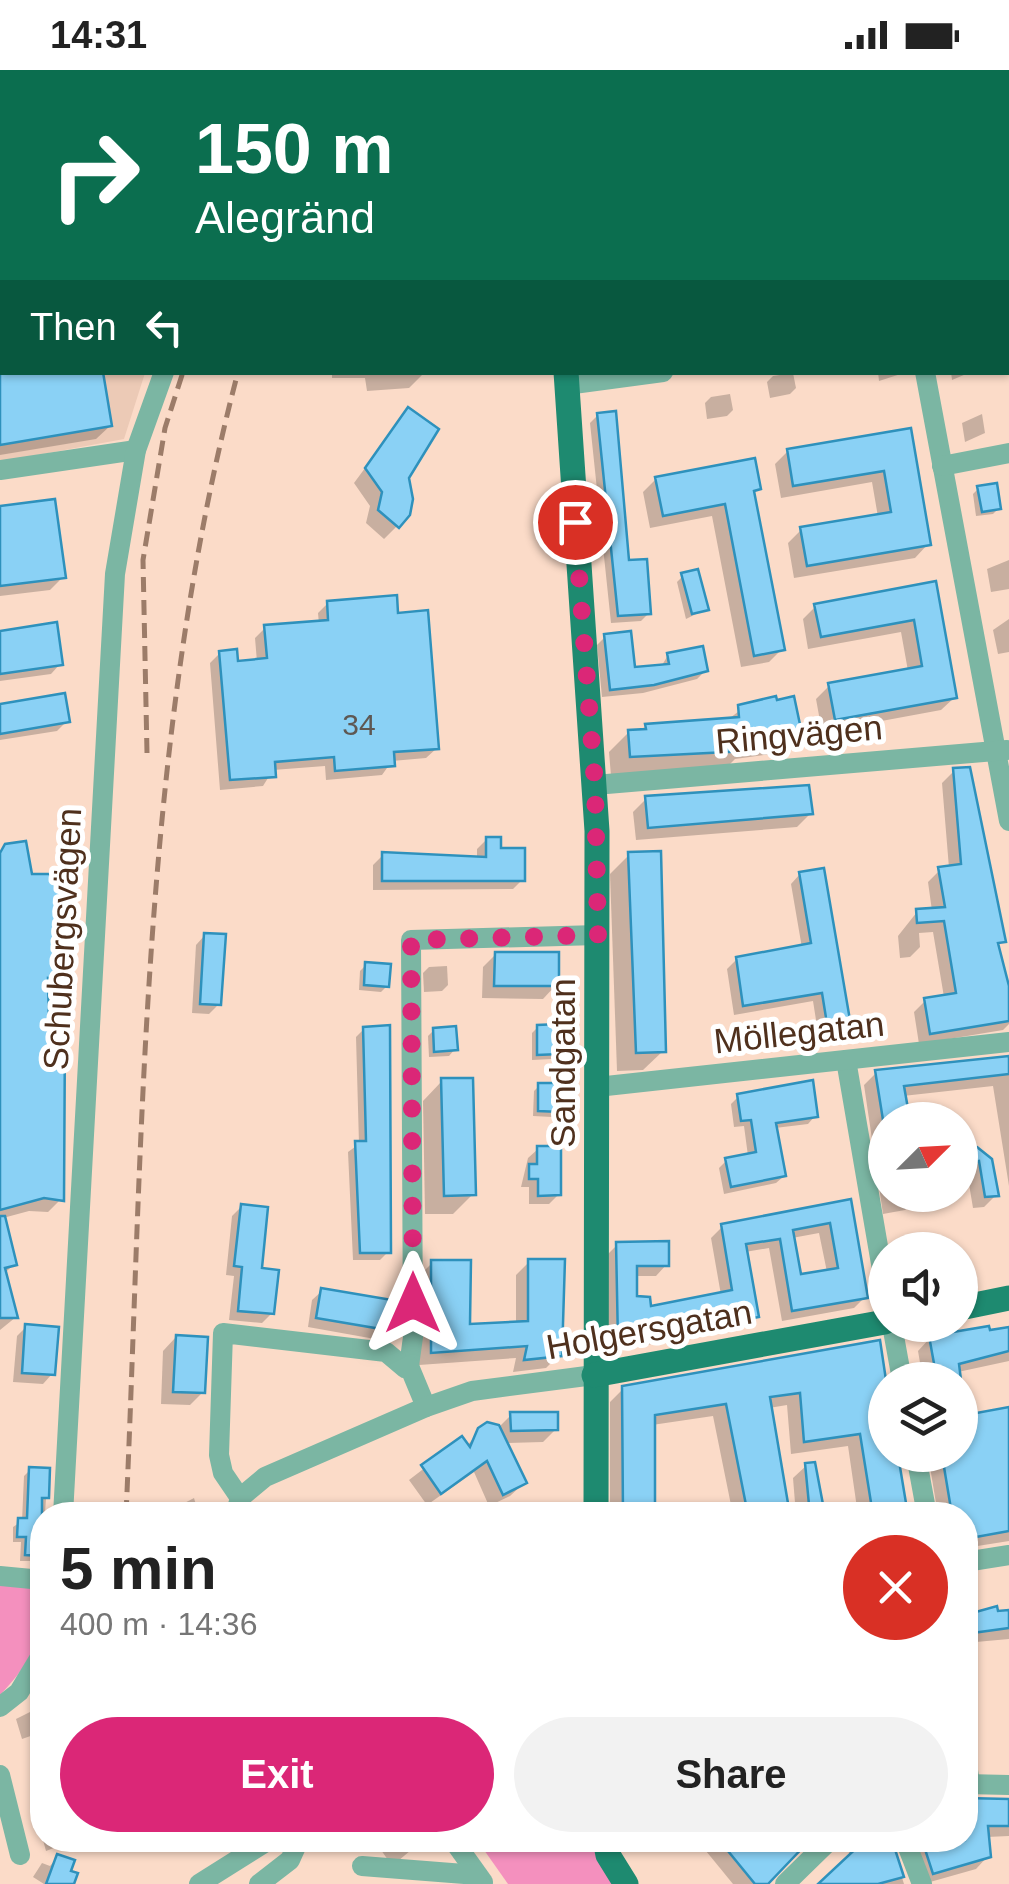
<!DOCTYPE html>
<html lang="en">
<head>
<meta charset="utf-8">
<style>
	:root { --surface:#fff; --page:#f2f2f2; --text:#222; --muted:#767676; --accent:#db2777 }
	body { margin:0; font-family:Arial,sans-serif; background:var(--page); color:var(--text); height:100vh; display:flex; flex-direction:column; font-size:38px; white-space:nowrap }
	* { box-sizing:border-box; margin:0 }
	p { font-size:32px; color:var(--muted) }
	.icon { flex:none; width:55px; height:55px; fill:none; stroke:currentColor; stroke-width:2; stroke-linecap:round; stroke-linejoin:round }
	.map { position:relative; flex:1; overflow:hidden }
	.details { position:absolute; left:30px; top:1432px; width:948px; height:350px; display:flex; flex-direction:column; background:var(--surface); border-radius:40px; box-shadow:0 2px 8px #0004 }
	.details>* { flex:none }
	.top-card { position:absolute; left:0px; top:0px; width:1010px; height:305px; box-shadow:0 2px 8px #0004; background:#0b6e4f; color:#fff; overflow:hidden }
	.needle { width:65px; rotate:66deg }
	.controls { position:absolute; left:868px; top:1032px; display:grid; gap:20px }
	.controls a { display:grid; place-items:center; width:110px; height:110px; border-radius:50%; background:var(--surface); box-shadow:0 2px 8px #0004; font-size:50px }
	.pin { position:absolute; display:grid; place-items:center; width:85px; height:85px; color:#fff; margin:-42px; border:5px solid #fff; border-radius:50%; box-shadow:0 2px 10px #0007 }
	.me { position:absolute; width:110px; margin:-55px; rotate:0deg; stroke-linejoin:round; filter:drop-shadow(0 0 8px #0008) }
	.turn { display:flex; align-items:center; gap:35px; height:210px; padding:0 30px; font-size:45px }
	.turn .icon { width:130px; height:130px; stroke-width:2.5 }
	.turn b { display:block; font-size:70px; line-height:85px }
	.then { display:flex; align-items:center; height:95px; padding:0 30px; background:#0003; gap:20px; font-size:38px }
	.round { display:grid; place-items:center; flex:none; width:105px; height:105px; border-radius:52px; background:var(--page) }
	.headline { display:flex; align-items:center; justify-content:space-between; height:170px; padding:0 30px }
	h1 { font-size:60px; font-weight:800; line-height:75px }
	.action { display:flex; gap:20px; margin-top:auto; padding:20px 30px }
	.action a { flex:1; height:115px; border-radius:60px; background:var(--accent); color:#fff; font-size:40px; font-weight:800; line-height:115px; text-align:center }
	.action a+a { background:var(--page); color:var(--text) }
	.status { display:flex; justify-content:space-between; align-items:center; height:70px; padding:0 50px; background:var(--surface); direction:ltr }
	.status svg { height:28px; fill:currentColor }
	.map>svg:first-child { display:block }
</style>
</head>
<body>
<div class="status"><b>14:31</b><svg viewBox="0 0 49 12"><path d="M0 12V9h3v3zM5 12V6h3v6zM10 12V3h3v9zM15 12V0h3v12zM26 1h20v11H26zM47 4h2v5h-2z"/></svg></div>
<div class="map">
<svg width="1009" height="1814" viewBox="0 0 1009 1814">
	<rect width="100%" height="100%" fill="#fbdbc8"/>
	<polygon fill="#eccab6" points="0,0 241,0 2,2 2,302 145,303 124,369 0,392"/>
	<g fill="#f490be">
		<path d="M0 1514 42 1517C42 1568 35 1588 0 1625Z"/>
		<polygon points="477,1770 588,1770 612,1814 508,1814"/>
	</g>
	<g fill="#0003" fill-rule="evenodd">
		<polygon points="0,0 35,2 2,2 2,302 110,356 96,369 0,385"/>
		<polygon points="53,0 133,0 133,1 53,2"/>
		<polygon points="369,0 433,0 368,2"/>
		<polygon points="585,0 612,0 613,2 583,2"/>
		<polygon points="332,302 422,302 422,305 409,318 367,321 365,308 332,308"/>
		<polygon points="878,302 907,302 879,311"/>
		<polygon points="951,302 971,302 952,310"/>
		<polygon points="793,303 796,318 790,324 770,328 767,312 773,306"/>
		<polygon points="730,324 733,340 727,346 707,349 705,333 711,327"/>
		<polygon points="408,340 406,408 397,456 384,469 366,453 370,436 354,413"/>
		<polygon points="982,344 985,363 965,372 962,353"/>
		<polygon points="598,345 627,493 649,543 641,551 611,553 590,353"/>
		<polygon points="909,361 928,474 915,488 794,508 788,473 801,460 878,447 872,412 781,428 775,394 788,381"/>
		<polygon points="656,409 758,418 752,424 782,579 769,592 741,597 712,446 650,458 643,422"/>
		<polygon points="979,418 999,438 993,444 976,446 973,424"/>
		<polygon points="0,438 63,507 50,520 0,526"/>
		<polygon points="1009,490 1009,519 991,522 987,499"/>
		<polygon points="683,506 706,539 686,549 677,512"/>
		<polygon points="934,514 955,627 941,640 822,662 816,629 829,616 908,601 901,562 808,579 803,549 816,536"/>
		<polygon points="328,533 396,545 437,678 426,688 392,691 382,705 326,710 325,696 273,700 263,716 220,720 210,593 220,583 235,594 257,592 255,568 265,558 319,554 318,543"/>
		<polygon points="1009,549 1009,582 998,584 993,560"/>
		<polygon points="0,563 60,594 51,604 0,611"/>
		<polygon points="605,567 632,600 661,597 668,585 706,600 697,609 643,623 602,627 597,575"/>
		<polygon points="774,628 799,663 779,683 735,689 725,699 611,706 609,682 629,662 646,657 726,651 751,632"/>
		<polygon points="0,637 67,651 57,661 0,670"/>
		<polygon points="954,701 1003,871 996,877 1009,919 1009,954 1003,960 919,974 914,942 926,930 944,927 933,862 919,863 920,877 910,887 900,888 898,866 917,842 932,841 928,812 940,800 949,798 942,713"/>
		<polygon points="646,729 810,744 797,757 636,770 633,742"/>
		<polygon points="487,769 522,810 513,819 373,820 373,795 383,785 477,789 477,779"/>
		<polygon points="6,777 30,806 66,909 53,922 46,921 61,1129 48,1142 29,1141 3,1148 14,1194 4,1204 16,1247 0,1260 0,783"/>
		<polygon points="629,785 663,981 643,1000 617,1001 610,804"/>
		<polygon points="800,804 848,956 839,965 819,969 813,931 734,945 727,899 737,889 802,878 791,814"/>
		<polygon points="205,865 219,934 209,944 192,943 196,875"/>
		<polygon points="496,884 556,915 543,929 482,928 483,897"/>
		<polygon points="366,895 387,916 381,922 359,920 360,901"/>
		<polygon points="447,896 448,915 442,921 424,922 423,903 429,897"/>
		<polygon points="538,957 558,983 552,989 532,990 532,963"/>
		<polygon points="388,958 388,1182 380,1190 353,1190 348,1082 359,1074 356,967 364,959"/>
		<polygon points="434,960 455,979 449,986 429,987 428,966"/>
		<polygon points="1009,988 1009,1116 993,1016 903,1026 907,1050 885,1050 885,1125 917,1128 905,1140 883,1144 864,1015 876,1003"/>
		<polygon points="442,1011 473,1124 453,1144 425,1144 423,1031"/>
		<polygon points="540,1015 558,1040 552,1047 533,1046 534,1021"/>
		<polygon points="738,1027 815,1046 808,1054 775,1058 784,1106 776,1113 724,1124 719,1098 726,1091 748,1086 744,1056 734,1057 731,1034"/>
		<polygon points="538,1079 559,1124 549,1134 529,1134 529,1117 521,1117 528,1088"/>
		<polygon points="976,1079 996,1125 984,1137 973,1138 967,1102 960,1103 960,1081"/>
		<path d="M849 1132 865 1227 854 1238 782 1251 769 1178 745 1182 756 1246 745 1257 608 1282 606 1186 618 1174 667 1194 656 1206H634L635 1229 648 1239 721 1225 711 1168 722 1157ZM819 1163 827 1202 799 1207 792 1168Z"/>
		<polygon points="242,1136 272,1243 262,1253 229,1250 234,1206 226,1205 232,1146"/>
		<polygon points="940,1176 941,1180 913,1180"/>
		<polygon points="529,1192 559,1285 546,1298 513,1302 516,1288 419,1295 419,1206 432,1193 468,1256 516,1254 516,1205"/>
		<polygon points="322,1221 385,1259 375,1269 308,1257 312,1230"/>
		<polygon points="26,1257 52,1304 43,1314 13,1312 17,1266"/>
		<polygon points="1009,1257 1009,1291 958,1302 959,1310 923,1310 918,1281 930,1268"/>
		<polygon points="176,1267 203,1322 190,1335 161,1334 163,1281"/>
		<polygon points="878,1272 885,1385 896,1385 905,1445 858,1445 848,1376 791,1384 787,1335 769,1338 788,1445 733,1445 713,1346 652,1355 653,1445 610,1445 610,1332 623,1319"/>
		<polygon points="1009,1339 1009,1471 965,1478 965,1445 938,1445 928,1385 960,1385 960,1349"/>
		<polygon points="511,1345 556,1359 543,1372 505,1373 524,1413 510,1426 489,1436 474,1402 427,1435 409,1410 461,1370 466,1377 483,1357 499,1357"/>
		<polygon points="807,1395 822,1445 796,1445 793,1408"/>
		<polygon points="30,1400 48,1400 42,1487 39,1491 20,1491 21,1472 13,1472 13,1457 22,1451 24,1406"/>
		<polygon points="194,1428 199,1445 179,1445 177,1437"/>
		<polygon points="1009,1542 1009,1569 965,1573 965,1546"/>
		<polygon points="42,1626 42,1662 22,1669 16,1649 34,1640 32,1633"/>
		<polygon points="42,1688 42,1746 32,1744"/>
		<polygon points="965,1731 1009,1731 1009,1766 987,1767 988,1786 976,1799 923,1814 906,1770 965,1770"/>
		<polygon points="43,1770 74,1770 46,1781"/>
		<polygon points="374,1770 413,1770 417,1775 398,1791 388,1790"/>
		<polygon points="697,1770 808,1770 764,1814 733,1814"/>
		<polygon points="856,1770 890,1770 904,1814 822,1814 851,1786 847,1779"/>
		<polygon points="58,1787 71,1814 44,1814 33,1807 42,1793 50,1796"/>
	</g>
	<g fill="#8ad1f5" stroke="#2e91bc" stroke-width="2.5" fill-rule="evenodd">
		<polygon points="0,302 103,302 112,356 0,375"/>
		<polygon points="408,337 439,359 409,408 413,429 410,445 399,458 378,440 382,422 365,398"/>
		<polygon points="616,341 629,490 647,489 651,544 618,546 597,343"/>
		<polygon points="911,358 931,475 807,496 800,457 891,442 884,401 793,416 787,379"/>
		<polygon points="755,388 761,419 754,421 785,580 754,586 725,434 663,446 655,407"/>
		<polygon points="997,413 1001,439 982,442 977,416"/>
		<polygon points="55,429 66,508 0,516 0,436"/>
		<polygon points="698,499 709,540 692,544 681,503"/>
		<polygon points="936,511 957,628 835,650 828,613 922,596 914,550 821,567 814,534"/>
		<polygon points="397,525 398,543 428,540 439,679 394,682 395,696 335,701 334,687 275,692 276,707 230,710 219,581 237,579 238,591 267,588 264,555 328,550 327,531"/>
		<polygon points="57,552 63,595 0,604 0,561"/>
		<polygon points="631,561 635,597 669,594 667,583 703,576 708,601 654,615 610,620 604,564"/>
		<polygon points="65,623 70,652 0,664 0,634"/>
		<polygon points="776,626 777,630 794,626 802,664 747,672 747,681 630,687 628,660 646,659 645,654 739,647 738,635"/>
		<polygon points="970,697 1006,872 998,873 1009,916 1009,951 930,964 924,928 956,923 944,851 917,853 916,839 945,837 938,797 961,794 953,698"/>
		<polygon points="809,715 813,744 648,758 645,726"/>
		<polygon points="486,767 501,767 501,778 525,778 525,811 382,811 382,782 486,787"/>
		<polygon points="26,771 32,804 70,804 69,910 48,908 49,956 65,956 64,1131 44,1128 0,1140 0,783 5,774"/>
		<polygon points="661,781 666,982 636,983 628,782"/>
		<polygon points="824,798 851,956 828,960 822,923 743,936 736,887 811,873 799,802"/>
		<polygon points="204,863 226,864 221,935 200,934"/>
		<polygon points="495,882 559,882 559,916 494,916"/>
		<polygon points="365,892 391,894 389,917 364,915"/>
		<polygon points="560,954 560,984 537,985 537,955"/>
		<polygon points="390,955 391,1183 360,1183 355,1071 366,1071 363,957"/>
		<polygon points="456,956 458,980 434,982 433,958"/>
		<polygon points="1009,986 1009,1004 904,1016 910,1050 883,1050 875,1000"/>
		<polygon points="441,1008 473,1008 476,1125 444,1126"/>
		<polygon points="813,1010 818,1047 776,1053 786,1106 731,1117 725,1088 756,1082 751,1050 741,1051 737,1024"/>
		<polygon points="538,1013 561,1013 561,1042 538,1041"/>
		<polygon points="537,1076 561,1076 561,1125 538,1126 538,1109 529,1109 529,1094 537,1094"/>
		<polygon points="977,1077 992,1089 999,1126 985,1127 979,1091 960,1094 960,1079"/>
		<path d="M851 1129 868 1228 792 1241 780 1169 746 1174 759 1247 618 1272 616 1172 669 1171V1196H637V1226L650 1227 651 1236 732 1220 721 1154ZM830 1153 838 1198 801 1204 793 1160Z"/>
		<polygon points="241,1134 268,1137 262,1198 279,1200 274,1244 238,1241 242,1197 234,1196"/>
		<polygon points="0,1146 5,1146 17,1195 5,1198 18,1248 0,1248"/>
		<polygon points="528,1189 565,1189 562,1286 524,1290 527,1276 431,1283 431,1190 471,1190 470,1254 528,1251"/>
		<polygon points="321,1218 392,1230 387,1260 316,1248"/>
		<polygon points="25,1254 59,1257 55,1305 22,1303"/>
		<polygon points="989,1256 990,1260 1009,1257 1009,1281 959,1294 961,1310 937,1310 929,1266"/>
		<polygon points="176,1265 208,1267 205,1323 173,1322"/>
		<polygon points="880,1270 886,1310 885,1385 898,1385 908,1445 873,1445 860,1364 804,1372 800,1323 770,1327 790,1445 748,1445 726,1334 655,1345 655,1445 623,1445 622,1316"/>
		<polygon points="1009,1337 1009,1461 965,1469 965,1445 952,1445 942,1385 960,1385 960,1346"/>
		<polygon points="510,1342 558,1342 558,1360 511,1361"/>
		<polygon points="487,1352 499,1355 527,1413 503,1425 487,1391 441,1424 421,1395 462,1366 470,1377 478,1358"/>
		<polygon points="815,1392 825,1445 810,1445 805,1393"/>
		<polygon points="29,1397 50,1398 49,1428 42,1428 42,1486 25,1485 26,1467 17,1467 18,1448 27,1448"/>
		<polygon points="997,1536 998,1541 1009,1540 1009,1558 965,1564 965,1545"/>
		<polygon points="965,1728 1009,1729 1009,1756 988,1756 991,1787 933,1804 922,1770 965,1770"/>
		<polygon points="719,1770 810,1770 768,1814 755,1814"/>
		<polygon points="865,1770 892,1770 904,1807 878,1814 818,1814"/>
		<polygon points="57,1784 75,1790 71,1801 78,1803 74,1814 46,1814"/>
	</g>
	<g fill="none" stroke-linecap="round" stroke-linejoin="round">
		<g stroke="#7bb6a3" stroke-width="20">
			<polyline points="274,2 275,0"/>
			<polyline points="719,2 723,0"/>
			<polyline points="1008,82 1009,83"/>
			<polyline points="925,302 1009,751"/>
			<polyline points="566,315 663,302"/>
			<polyline points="942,396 1009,383"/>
			<polyline points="0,400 136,380"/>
			<polyline points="595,715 1007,680"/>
			<polyline points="846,990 885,1217"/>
			<polyline points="597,1017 1009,972"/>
			<polyline points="892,1255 902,1310"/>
			<polyline points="409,1296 413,1267 411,870 598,865"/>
			<polyline points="916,1385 927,1445"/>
			<polyline points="240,1428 223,1403 219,1385 223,1263 386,1282 405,1298 409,1296 426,1337"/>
			<polyline points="63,1445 115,504 136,380 164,302"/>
			<polyline points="235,1445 240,1428 265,1407 426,1337 472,1321 594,1305"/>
			<polyline points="965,1492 1009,1485"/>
			<polyline points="0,1506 42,1510"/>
			<polyline points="0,1637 19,1622 42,1584"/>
			<polyline points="965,1680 970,1714"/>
			<polyline points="0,1705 20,1785"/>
			<polyline points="965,1714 1009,1715"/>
			<polyline points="453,1770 483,1812"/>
			<polyline points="905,1770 922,1814"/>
			<polyline points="362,1796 477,1805"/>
			<polyline points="199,1814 269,1770"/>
			<polyline points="259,1814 290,1790 299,1770"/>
			<polyline points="785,1814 830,1770"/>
		</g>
		<g stroke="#1e8a70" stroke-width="25">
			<polyline points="546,0 547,2"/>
			<polyline points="566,302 597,761 596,1445"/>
			<polyline points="960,1238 1009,1228"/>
			<polyline points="594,1305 885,1252"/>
			<polyline points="605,1770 608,1785 626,1814"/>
		</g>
		<g stroke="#9c7c69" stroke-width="5" stroke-dasharray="15 8" stroke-linecap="butt">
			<polyline points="228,0 229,2"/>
			<polyline points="343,2 344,0"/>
			<polyline points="147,683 143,490 165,358 183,302"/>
			<path d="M126 1445C143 1068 141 669 238 302"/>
			<polyline points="119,1782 119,1770"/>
		</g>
	</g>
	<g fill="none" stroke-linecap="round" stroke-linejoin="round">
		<polyline stroke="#db2777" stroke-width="18" stroke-dasharray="0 32.4" points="413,1233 411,870 598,865 595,714 575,452"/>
	</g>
	<g text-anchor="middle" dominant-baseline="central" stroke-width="10" stroke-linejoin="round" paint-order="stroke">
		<g font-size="30" fill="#5e5853">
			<text x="359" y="654">34</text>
		</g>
		<g font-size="35" fill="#4f301d" stroke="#fff">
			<text transform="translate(799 664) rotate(-5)">Ringvägen</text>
			<text transform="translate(62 869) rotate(-87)">Schubergsvägen</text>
			<text transform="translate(799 962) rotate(-6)">Möllegatan</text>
			<text transform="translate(562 993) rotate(-90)">Sandgatan</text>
			<text transform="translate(649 1259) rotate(-10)">Holgersgatan</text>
		</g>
	</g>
</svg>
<div class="controls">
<a><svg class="needle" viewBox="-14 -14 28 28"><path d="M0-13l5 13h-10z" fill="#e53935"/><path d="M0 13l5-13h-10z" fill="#767676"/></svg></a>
<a><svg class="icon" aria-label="sound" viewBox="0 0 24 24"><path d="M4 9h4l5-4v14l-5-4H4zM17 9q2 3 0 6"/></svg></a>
<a><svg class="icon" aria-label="layers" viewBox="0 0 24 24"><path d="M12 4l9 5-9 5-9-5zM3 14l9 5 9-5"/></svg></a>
</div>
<div class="pin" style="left:575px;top:452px;background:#d93025"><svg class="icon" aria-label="arrive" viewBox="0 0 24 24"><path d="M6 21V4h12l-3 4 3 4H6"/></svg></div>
<svg class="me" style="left:413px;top:1233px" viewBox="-20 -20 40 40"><path d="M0-17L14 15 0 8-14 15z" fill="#db2777" stroke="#fff" stroke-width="4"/></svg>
<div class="top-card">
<div class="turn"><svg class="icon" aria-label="right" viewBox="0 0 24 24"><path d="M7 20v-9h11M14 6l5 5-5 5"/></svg><div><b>150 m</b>Alegränd</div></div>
<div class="then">Then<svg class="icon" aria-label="left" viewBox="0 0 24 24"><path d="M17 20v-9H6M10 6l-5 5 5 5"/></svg></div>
</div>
<section class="details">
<div class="headline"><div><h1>5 min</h1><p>400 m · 14:36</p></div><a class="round" style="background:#d93025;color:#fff"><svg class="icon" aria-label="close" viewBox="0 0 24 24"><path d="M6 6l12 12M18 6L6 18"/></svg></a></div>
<div class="action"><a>Exit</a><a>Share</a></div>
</section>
</div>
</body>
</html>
